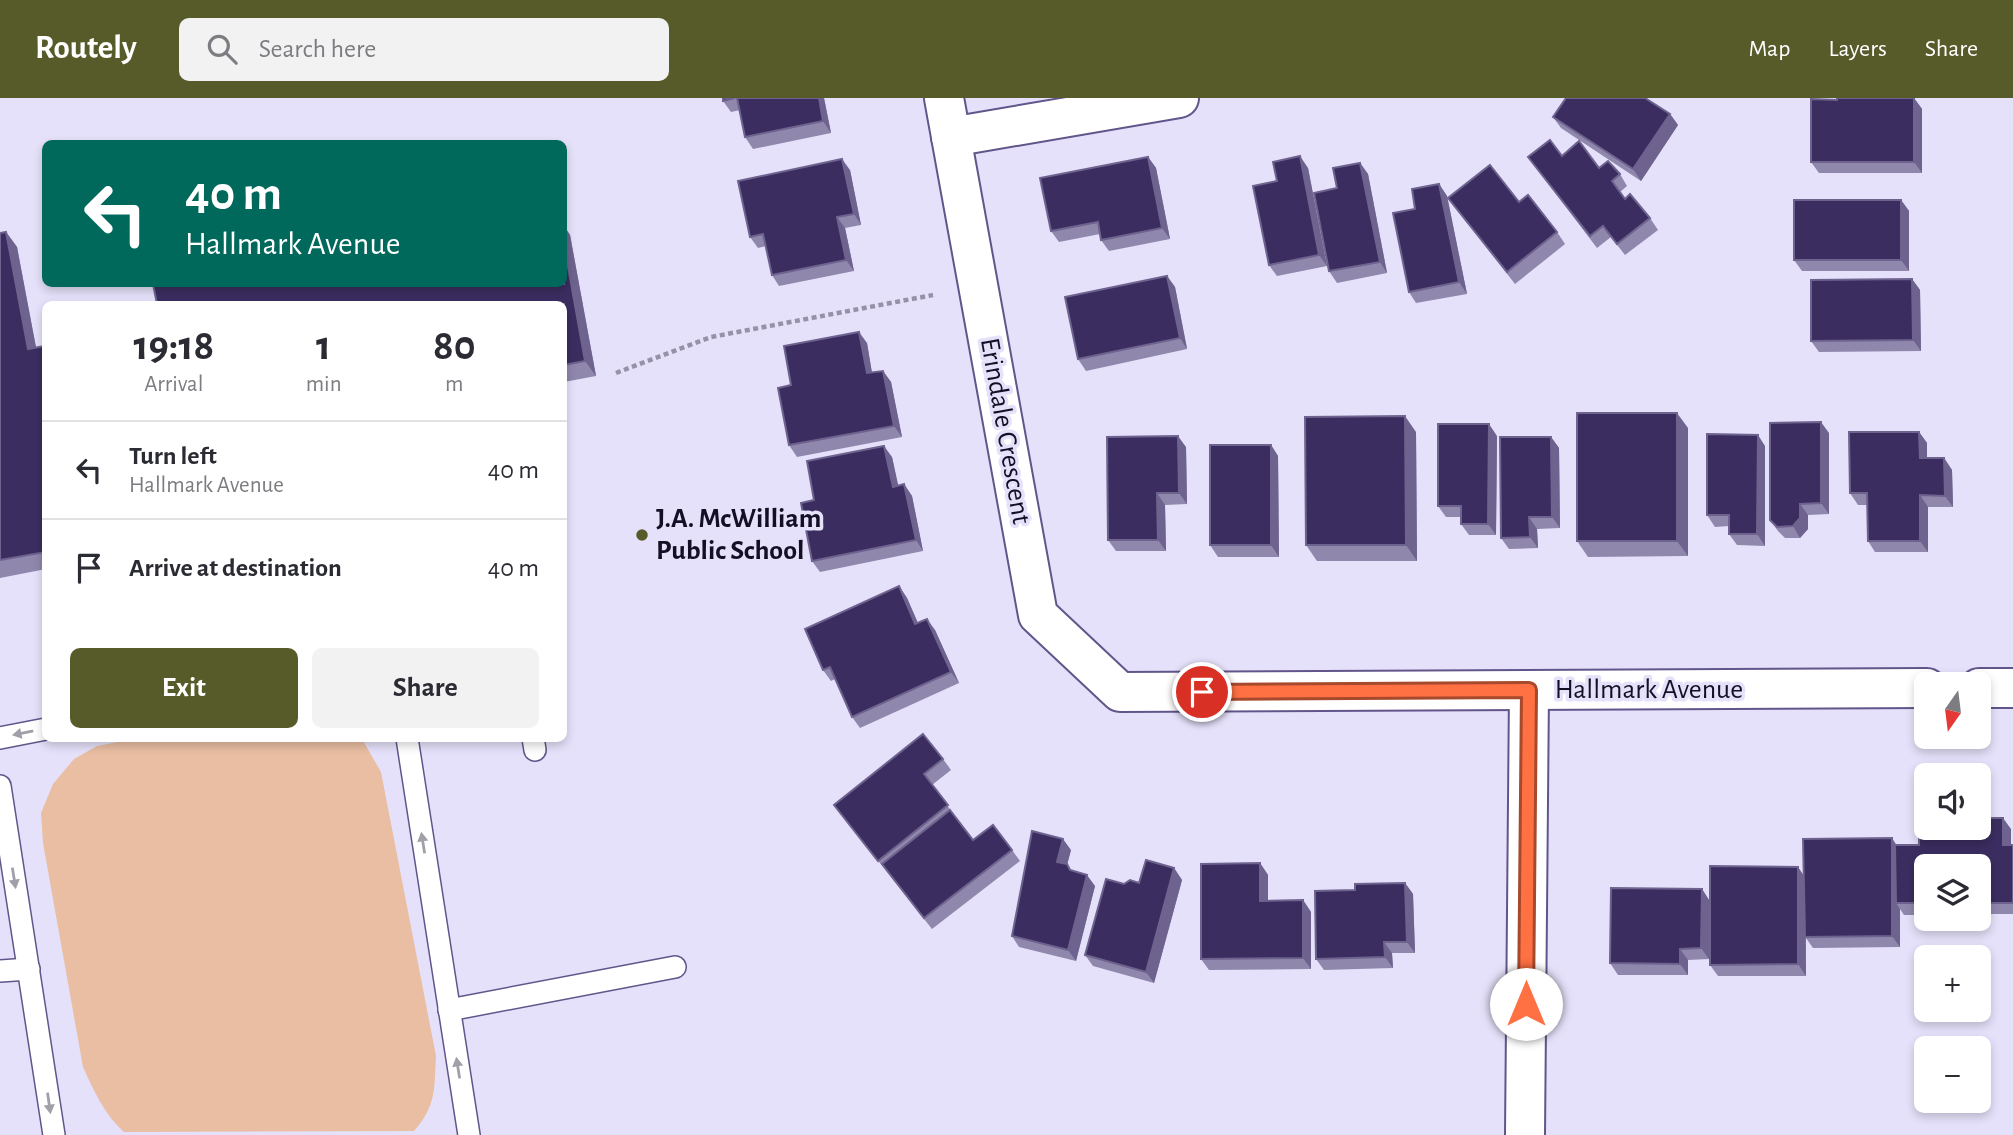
<!DOCTYPE html>
<html lang="en">
<head>
<meta charset="utf-8">
<style>
	:root { --surface:#fff; --page:#f2f2f3; --text:#2b2b33; --muted:#7c7c81; --line:#e1e1e2; --accent:#575b29 }
	body { margin:0; font-family:"Alegreya Sans",sans-serif; background:var(--page); color:var(--text); height:100vh; display:flex; flex-direction:column; font-size:26px; white-space:nowrap }
	* { box-sizing:border-box; margin:0 }
	p { font-size:23px; color:var(--muted) }
	.icon { flex:none; width:38px; height:38px; fill:none; stroke:currentColor; stroke-width:2; stroke-linecap:round; stroke-linejoin:round }
	.map { position:relative; flex:1; overflow:hidden }
	.details { position:absolute; left:42px; top:203px; width:525px; height:441px; display:flex; flex-direction:column; background:var(--surface); border-radius:10px; box-shadow:0 4px 10px #0003 }
	.details>* { flex:none }
	.hud { position:absolute; left:42px; top:42px; width:525px; height:147px; border-radius:10px; box-shadow:0 4px 10px #0003; background:#00695c; color:#fff; overflow:hidden }
	.needle { width:46px; rotate:194deg }
	.fabs { position:absolute; left:1914px; top:574px; display:grid; gap:14px }
	.fabs a { display:grid; place-items:center; width:77px; height:77px; border-radius:10px; background:var(--surface); box-shadow:0 4px 10px #0003; font-size:35px }
	.pin { position:absolute; display:grid; place-items:center; width:60px; height:60px; color:#fff; margin:-30px; border:4px solid #fff; border-radius:50%; box-shadow:0 2px 7px #0007 }
	.me { position:absolute; width:77px; margin:-38px; rotate:0deg; stroke-linejoin:round; filter:drop-shadow(0 0 5px #0008) }
	.turn { display:flex; align-items:center; gap:24px; height:147px; padding:0 28px; font-size:32px }
	.turn .icon { width:91px; height:91px; stroke-width:2.5 }
	.turn b { display:block; font-size:49px; line-height:60px }
	.eta { display:flex; justify-content:space-evenly; align-items:center; height:119px; text-align:center }
	.eta b { font-size:42px; font-weight:700; line-height:49px }
	.primary-button { display:flex; gap:14px; margin-top:auto; padding:14px 28px }
	.primary-button a { flex:1; height:80px; border-radius:10px; background:var(--accent); color:#fff; font-size:28px; font-weight:700; line-height:80px; text-align:center }
	.primary-button a+a { background:var(--page); color:var(--text) }
	ul { padding:0; list-style:none }
	li { display:flex; align-items:center; gap:21px; height:98px; padding:0 28px; border-top:2px solid var(--line) }
	li div { flex:1 }
	li b { display:block; font-size:26px }
	li em { font-style:normal }
	header { display:flex; align-items:center; gap:42px; box-sizing:border-box; height:98px; padding:0 35px; background:var(--accent); color:#fff }
	header strong { font-size:33px }
	nav { display:flex; gap:38px; margin-inline-start:auto; font-size:24px }
	.search { width:490px; height:63px; background:var(--page); display:flex; align-items:center; gap:18px; box-sizing:border-box; padding:0 24px; border-radius:10px; color:var(--muted); font-size:26px }
	.map>svg:first-child { display:block }
</style>
</head>
<body>
<header>
<strong>Routely</strong>
<div class="search"><svg class="icon" aria-label="search" viewBox="0 0 24 24"><circle cx="10" cy="10" r="6"/><path d="M15 15l6 6"/></svg>Search here</div>
<nav><a>Map</a><a>Layers</a><a>Share</a></nav>
</header>
<div class="map">
<svg width="2013" height="1037" viewBox="0 0 2013 1037">
	<rect width="100%" height="100%" fill="#e5e1fa"/>
	<path fill="#e9bea3" d="M133 641H362L381 674 436 958C434 990 437 1007 414 1033L124 1034C104 1016 94 993 83 969L43 745 41 715 53 686 74 661 97 648Z"/>
	<g fill="none" stroke-linecap="round" stroke-linejoin="round">
		<g stroke="#61558a" stroke-width="24">
			<g id="service">
				<polyline points="0,640 46,631"/>
				<polyline points="407,640 469,1037"/>
				<polyline points="533,640 535,652"/>
				<polyline points="0,688 54,1037"/>
				<polyline points="0,873 29,871"/>
				<polyline points="449,912 675,869"/>
			</g>
		</g>
		<g stroke="#61558a" stroke-width="42">
			<g id="minor">
				<polyline points="944,0 1038,517 1120,594 1927,590"/>
				<polyline points="951,39 1179,0"/>
				<polyline points="1979,590 2013,590"/>
				<polyline points="1525,1037 1529,592"/>
			</g>
		</g>
		<polyline stroke="#9591a8" stroke-width="4.5" stroke-dasharray="5 3.5" stroke-linecap="butt" points="616,275 711,239 933,197"/>
		<use href="#service" stroke="#fff" stroke-width="21"/>
		<use href="#minor" stroke="#fff" stroke-width="38"/>
	</g>
	<g fill="#9087ad">
		<polygon points="723,0 824,0 831,35 753,51 745,39 740,12 731,14 723,3"/>
		<polygon points="1914,0 1922,11 1922,75 1819,75 1811,64 1837,2"/>
		<polygon points="1670,16 1678,27 1641,83 1561,30 1553,19"/>
		<polygon points="1562,58 1620,76 1627,88 1620,94 1625,101 1650,120 1658,132 1625,157 1611,139 1597,150 1528,59"/>
		<polygon points="1148,59 1156,70 1170,141 1109,153 1101,142 1100,136 1059,144 1051,133"/>
		<polygon points="1360,65 1368,76 1387,175 1337,185 1329,173"/>
		<polygon points="1308,70 1327,168 1277,178 1269,167 1277,83"/>
		<polygon points="850,72 861,127 845,130 854,173 779,188 772,177 766,148 758,150 750,139"/>
		<polygon points="1439,86 1447,98 1467,196 1416,205 1409,194 1415,111"/>
		<polygon points="1448,100 1519,104 1557,134 1565,146 1515,186"/>
		<polygon points="1901,102 1909,113 1909,173 1802,173 1794,162"/>
		<polygon points="564,128 570,137 596,278 564,284"/>
		<polygon points="6,134 17,149 36,249 45,248 46,249 46,471 0,480 0,135"/>
		<polygon points="1167,178 1175,189 1187,251 1086,273 1078,261"/>
		<polygon points="1912,181 1920,192 1921,253 1819,254 1811,243"/>
		<polygon points="867,245 872,275 883,273 891,284 902,339 797,359 789,347 791,287"/>
		<polygon points="1688,330 1688,458 1588,459 1577,443"/>
		<polygon points="1416,334 1417,463 1317,463 1306,447"/>
		<polygon points="1919,334 1927,345 1927,360 1944,360 1952,372 1953,409 1928,409 1928,454 1875,454 1868,443 1867,407 1858,407 1850,395"/>
		<polygon points="1829,335 1829,416 1808,417 1808,431 1800,440 1785,440 1778,433 1770,422"/>
		<polygon points="1497,338 1496,437 1469,437 1461,426 1461,419 1446,419 1438,408"/>
		<polygon points="1551,339 1559,350 1560,430 1537,431 1538,450 1509,451 1501,440"/>
		<polygon points="1271,347 1278,358 1279,459 1218,459 1210,447"/>
		<polygon points="1765,348 1765,448 1737,447 1729,436 1729,428 1715,429 1707,417"/>
		<polygon points="1186,349 1187,406 1165,407 1166,453 1116,453 1108,442"/>
		<polygon points="892,359 898,388 904,386 912,398 923,453 820,474 812,463 814,402"/>
		<polygon points="899,488 907,500 918,525 935,532 959,585 860,630 852,619 835,581 831,583 823,572"/>
		<polygon points="943,661 951,672 932,687 955,718 973,742 1012,752 1020,763 932,831 834,707"/>
		<polygon points="2011,731 2011,747 2013,747 2013,816 1979,816 1979,768 1927,768 1927,817 1904,817 1900,811 1900,849 1813,850 1806,840 1806,878 1718,878 1710,867 1798,769 1804,778 1896,747 1919,747"/>
		<polygon points="1071,752 1067,767 1071,772 1095,788 1076,863 1019,849 1012,838"/>
		<polygon points="1260,765 1268,777 1268,803 1303,802 1311,814 1311,871 1209,872 1201,861"/>
		<polygon points="1174,770 1182,782 1154,885 1093,868 1085,857 1124,786 1139,785"/>
		<polygon points="1405,785 1413,796 1415,855 1392,855 1393,870 1324,872 1316,861 1355,792"/>
		<polygon points="1702,791 1709,802 1709,861 1688,862 1688,877 1618,877 1610,865"/>
	</g>
	<g fill="#6e638e">
		<polygon points="819,0 824,0 831,35 823,23"/>
		<polygon points="1914,0 1922,11 1922,75 1914,64"/>
		<polygon points="1670,16 1678,27 1641,83 1633,71"/>
		<polygon points="1300,58 1308,70 1327,168 1319,157"/>
		<polygon points="1148,59 1156,70 1170,141 1162,130"/>
		<polygon points="842,61 850,72 861,127 854,116"/>
		<polygon points="1360,65 1368,76 1387,175 1380,164"/>
		<polygon points="1439,86 1447,98 1467,196 1459,184"/>
		<polygon points="1901,102 1909,113 1909,173 1901,162"/>
		<polygon points="837,119 845,130 854,173 846,162"/>
		<polygon points="564,128 570,137 596,278 585,263 564,146"/>
		<polygon points="6,134 17,149 39,266 28,251"/>
		<polygon points="1167,178 1175,189 1187,251 1180,240"/>
		<polygon points="1912,181 1920,192 1921,253 1913,242"/>
		<polygon points="859,234 867,245 874,287 867,275"/>
		<polygon points="883,273 891,284 902,339 894,328"/>
		<polygon points="1677,315 1688,330 1688,458 1677,443"/>
		<polygon points="1405,318 1416,334 1417,463 1406,447"/>
		<polygon points="1821,324 1829,335 1829,416 1821,405"/>
		<polygon points="1489,326 1497,338 1496,437 1488,426"/>
		<polygon points="1919,334 1927,345 1927,371 1920,360"/>
		<polygon points="1758,337 1765,348 1765,448 1757,436"/>
		<polygon points="1178,338 1186,349 1187,406 1179,395"/>
		<polygon points="1551,339 1559,350 1560,430 1552,419"/>
		<polygon points="1271,347 1278,358 1279,459 1271,447"/>
		<polygon points="884,348 892,359 901,400 893,389"/>
		<polygon points="1944,360 1952,372 1953,409 1945,398"/>
		<polygon points="904,386 912,398 923,453 916,442"/>
		<polygon points="1157,395 1165,407 1166,453 1158,442"/>
		<polygon points="1920,397 1928,409 1928,454 1920,443"/>
		<polygon points="1800,406 1808,417 1808,431 1800,440 1793,428"/>
		<polygon points="1529,419 1537,431 1538,450 1530,439"/>
		<polygon points="899,488 907,500 923,537 915,526"/>
		<polygon points="927,521 935,532 959,585 951,574"/>
		<polygon points="2003,720 2011,731 2011,758 2003,747"/>
		<polygon points="1892,740 1899,751 1896,805 1900,811 1900,849 1892,838"/>
		<polygon points="1063,741 1071,752 1067,767 1074,778 1057,764"/>
		<polygon points="1260,765 1268,777 1268,814 1260,803"/>
		<polygon points="1798,769 1805,780 1806,878 1798,866"/>
		<polygon points="1174,770 1182,782 1154,885 1146,874"/>
		<polygon points="1087,777 1095,788 1076,863 1068,852"/>
		<polygon points="1405,785 1413,796 1415,855 1407,844"/>
		<polygon points="1702,791 1709,802 1709,861 1701,850"/>
		<polygon points="1303,802 1311,814 1311,871 1303,860"/>
		<polygon points="1384,844 1392,855 1393,870 1385,859"/>
		<polygon points="1680,851 1688,862 1688,877 1680,866"/>
	</g>
	<g fill="#3b2d60" stroke="#6e638e" stroke-width="2">
		<polygon points="723,0 735,0 723,3"/>
		<polygon points="737,0 819,0 823,23 745,39"/>
		<polygon points="1566,0 1645,0 1670,16 1633,71 1553,19"/>
		<polygon points="1837,0 1914,0 1914,64 1811,64 1811,1 1837,2"/>
		<polygon points="1550,42 1562,58 1579,43 1599,70 1608,63 1620,76 1612,83 1625,101 1630,96 1650,120 1617,146 1603,128 1590,138 1528,59"/>
		<polygon points="1300,58 1319,157 1269,167 1253,88 1277,83 1273,64"/>
		<polygon points="1148,59 1162,130 1101,142 1098,124 1051,133 1040,80"/>
		<polygon points="842,61 854,116 837,119 846,162 772,177 763,136 750,139 738,83"/>
		<polygon points="1360,65 1380,164 1329,173 1314,95 1337,90 1333,70"/>
		<polygon points="1490,67 1519,104 1528,97 1557,134 1507,174 1448,100"/>
		<polygon points="1439,86 1459,184 1409,194 1393,115 1415,111 1412,91"/>
		<rect x="1794" y="102" width="107" height="60"/>
		<polygon points="6,134 28,251 45,248 46,253 46,454 0,462 0,135"/>
		<polygon points="564,146 585,263 564,267 564,206 157,206 153,186 564,186"/>
		<polygon points="1167,178 1180,240 1078,261 1065,199"/>
		<polygon points="1912,181 1913,242 1811,243 1811,182"/>
		<polygon points="859,234 867,275 883,273 894,328 789,347 778,290 791,287 784,248"/>
		<rect x="1577" y="315" width="100" height="128"/>
		<polygon points="1405,318 1406,447 1306,447 1305,319"/>
		<polygon points="1821,324 1821,405 1800,406 1800,420 1793,428 1777,429 1770,422 1770,325"/>
		<polygon points="1438,326 1489,326 1488,426 1461,426 1461,408 1438,408"/>
		<polygon points="1849,334 1919,334 1920,360 1944,360 1945,398 1920,397 1920,443 1868,443 1867,395 1850,395"/>
		<polygon points="1707,336 1758,337 1757,436 1729,436 1729,417 1707,417"/>
		<polygon points="1178,338 1179,395 1157,395 1158,442 1108,442 1107,339"/>
		<polygon points="1500,339 1551,339 1552,419 1529,419 1530,439 1501,440"/>
		<rect x="1210" y="347" width="61" height="100"/>
		<polygon points="884,348 893,389 904,386 916,442 812,463 801,405 814,402 807,363"/>
		<polygon points="899,488 915,526 927,521 951,574 852,619 830,569 823,572 805,531"/>
		<polygon points="923,636 943,661 924,676 948,707 878,763 834,707"/>
		<polygon points="950,712 973,742 993,727 1012,752 924,820 882,766"/>
		<polygon points="1919,720 1927,720 1927,730 1979,730 1979,720 2003,720 2003,747 2013,747 2013,805 1979,805 1979,768 1927,768 1927,805 1896,805 1895,747 1919,747"/>
		<polygon points="1032,733 1063,741 1057,764 1067,766 1070,772 1087,777 1068,852 1012,838"/>
		<polygon points="1892,740 1892,838 1805,839 1803,741"/>
		<polygon points="1146,762 1174,770 1146,874 1085,857 1106,781 1124,786 1130,782 1139,785"/>
		<polygon points="1260,765 1260,803 1303,802 1303,860 1201,861 1201,766"/>
		<polygon points="1710,768 1798,769 1798,866 1710,867"/>
		<polygon points="1405,785 1407,844 1384,844 1385,859 1316,861 1315,793 1355,792 1355,786"/>
		<polygon points="1611,790 1702,791 1701,850 1680,851 1680,866 1610,865"/>
	</g>
	<defs><path id="oneway-solid" d="M-6-.8H1V-3.2L6.5 0L1 3.2V.8H-6Z" transform="scale(1.75)"/></defs>
	<g fill="#a19fa7">
		<use href="#oneway-solid" transform="translate(23 635) rotate(168)"/>
		<use href="#oneway-solid" transform="translate(423 745) rotate(-99)"/>
		<use href="#oneway-solid" transform="translate(14 780) rotate(81)"/>
		<use href="#oneway-solid" transform="translate(458 970) rotate(-99)"/>
		<use href="#oneway-solid" transform="translate(49 1005) rotate(82)"/>
	</g>
	<g fill="none" stroke-linecap="round" stroke-linejoin="round">
		<g stroke="#a6492c" stroke-width="18">
			<polyline id="route" points="1202,594 1529,592 1526,906"/>
		</g>
		<use href="#route" stroke="#ff7043" stroke-width="12"/>
	</g>
	<circle fill="#575b29" stroke="#e5e1fa" stroke-width="2.5" cx="642" cy="437" r="7"/>
	<g text-anchor="middle" dominant-baseline="central" stroke-width="7" stroke-linejoin="round" paint-order="stroke">
		<g font-size="28" fill="#140f24" stroke="#e5e1fa">
			<text transform="translate(1005 333) rotate(80)">Erindale Crescent</text>
			<text x="1649" y="592">Hallmark Avenue</text>
		</g>
		<g font-size="28" font-weight="bold" fill="#140f24" stroke="#e5e1fa" text-anchor="start">
			<text x="656" y="421">J.A. McWilliam<tspan x="656" dy="32">Public School</tspan></text>
		</g>
	</g>
</svg>
<div class="fabs">
<a><svg class="needle" viewBox="-14 -14 28 28"><path d="M0-13l5 13h-10z" fill="#e53935"/><path d="M0 13l5-13h-10z" fill="#7c7c81"/></svg></a>
<a><svg class="icon" aria-label="sound" viewBox="0 0 24 24"><path d="M4 9h4l5-4v14l-5-4H4zM17 9q2 3 0 6"/></svg></a>
<a><svg class="icon" aria-label="layers" viewBox="0 0 24 24"><path d="M12 4l9 5-9 5-9-5zM3 14l9 5 9-5"/></svg></a>
<a>+</a>
<a>−</a>
</div>
<div class="pin" style="left:1202px;top:594px;background:#d93025"><svg class="icon" aria-label="arrive" viewBox="0 0 24 24"><path d="M6 21V4h12l-3 4 3 4H6"/></svg></div>
<svg class="me" style="left:1526px;top:906px" viewBox="-20 -20 40 40"><circle r="19" fill="#fff"/><path d="M0-13L10 11 0 6-10 11z" fill="#ff7043"/></svg>
<div class="hud">
<div class="turn"><svg class="icon" aria-label="left" viewBox="0 0 24 24"><path d="M17 20v-9H6M10 6l-5 5 5 5"/></svg><div><b>40 m</b>Hallmark Avenue</div></div>
</div>
<section class="details">
<div class="eta">
<div><b>19:18</b><p>Arrival</p></div>
<div><b>1</b><p>min</p></div>
<div><b>80</b><p>m</p></div>
</div>
<ul>
<li><svg class="icon" aria-label="left" viewBox="0 0 24 24"><path d="M17 20v-9H6M10 6l-5 5 5 5"/></svg><div><b>Turn left</b><p>Hallmark Avenue</p></div><em>40 m</em></li>
<li><svg class="icon" aria-label="arrive" viewBox="0 0 24 24"><path d="M6 21V4h12l-3 4 3 4H6"/></svg><div><b>Arrive at destination</b></div><em>40 m</em></li>
</ul>
<div class="primary-button"><a>Exit</a><a>Share</a></div>
</section>
</div>
</body>
</html>
